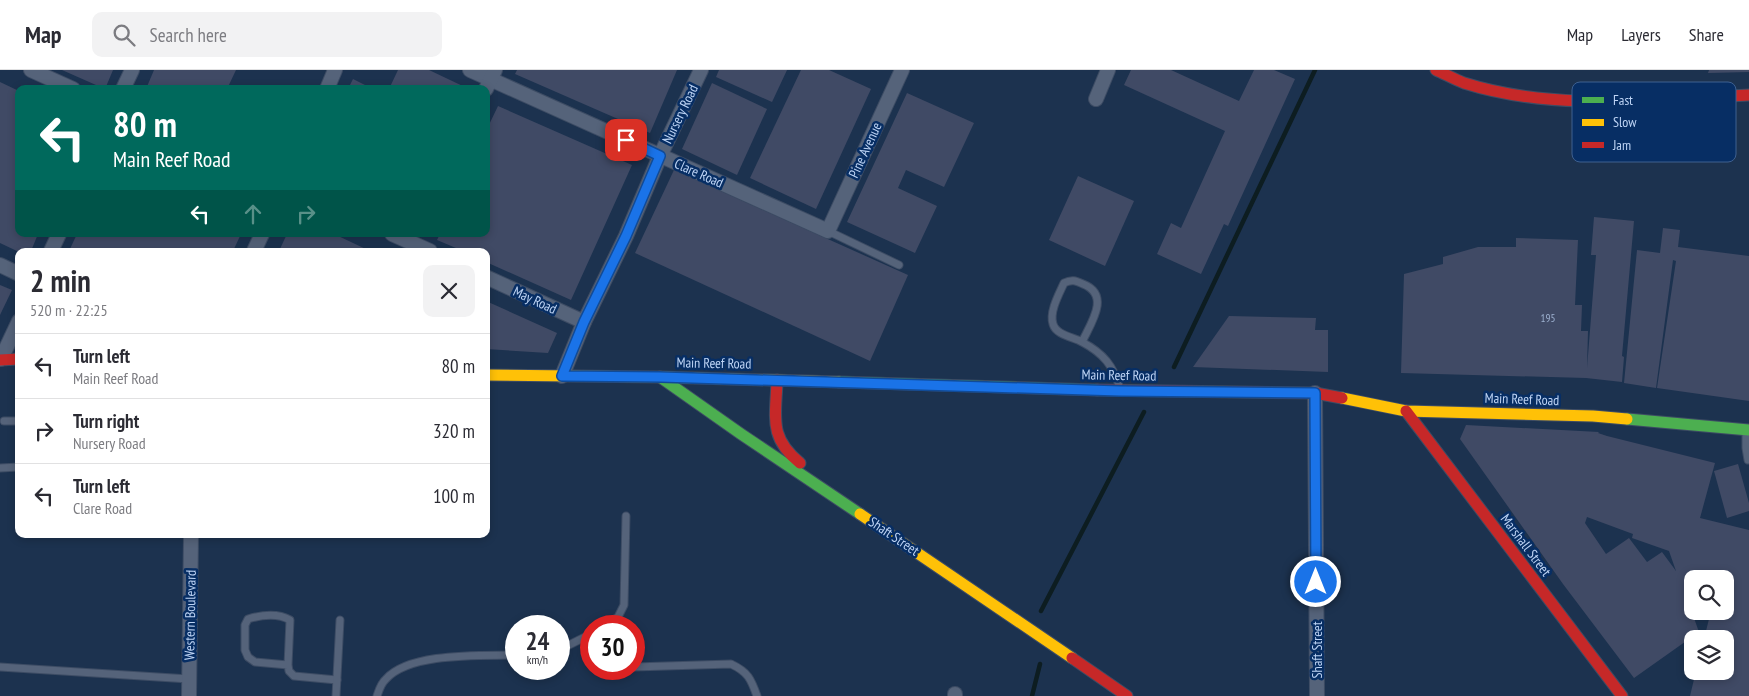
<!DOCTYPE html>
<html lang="en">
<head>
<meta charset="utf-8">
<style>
	:root { --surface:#fff; --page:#f2f2f3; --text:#2b2b33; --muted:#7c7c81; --line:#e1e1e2 }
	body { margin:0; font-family:"PT Sans Narrow",sans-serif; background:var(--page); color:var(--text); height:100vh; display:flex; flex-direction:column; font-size:19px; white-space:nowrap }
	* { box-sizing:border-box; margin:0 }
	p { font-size:16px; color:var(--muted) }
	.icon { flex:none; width:28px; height:28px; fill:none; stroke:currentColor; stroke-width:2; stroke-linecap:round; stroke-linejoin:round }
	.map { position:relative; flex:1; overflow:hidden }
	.drawer { position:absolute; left:15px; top:178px; width:475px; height:290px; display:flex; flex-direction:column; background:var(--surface); border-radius:10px; box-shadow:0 2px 8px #0003 }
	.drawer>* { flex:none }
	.hud { position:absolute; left:15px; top:15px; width:475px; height:152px; border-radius:10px; box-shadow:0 2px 8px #0003; background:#00695c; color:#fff; overflow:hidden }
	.tools { position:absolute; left:1684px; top:500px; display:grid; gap:10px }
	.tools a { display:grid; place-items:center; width:50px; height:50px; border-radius:10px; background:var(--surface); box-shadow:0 2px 8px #0003; font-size:25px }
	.speed { position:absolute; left:505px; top:545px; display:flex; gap:10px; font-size:25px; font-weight:700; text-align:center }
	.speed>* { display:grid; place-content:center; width:65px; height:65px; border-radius:50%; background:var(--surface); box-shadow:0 2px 8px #0003; line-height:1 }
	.speed small { font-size:12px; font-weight:400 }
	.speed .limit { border:8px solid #d22; background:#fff; color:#111 }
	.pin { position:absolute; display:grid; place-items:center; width:42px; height:42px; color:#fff; margin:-21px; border-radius:10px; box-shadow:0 2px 8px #0006 }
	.me { position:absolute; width:55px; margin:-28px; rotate:0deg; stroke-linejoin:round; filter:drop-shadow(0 0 4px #0008) }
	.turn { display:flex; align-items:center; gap:18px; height:105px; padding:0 15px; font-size:22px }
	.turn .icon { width:65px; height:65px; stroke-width:2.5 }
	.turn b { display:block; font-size:35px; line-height:42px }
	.lanes { display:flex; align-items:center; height:48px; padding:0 15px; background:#0003; justify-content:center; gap:25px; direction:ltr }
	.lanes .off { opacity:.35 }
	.round { display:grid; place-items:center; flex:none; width:52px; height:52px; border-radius:10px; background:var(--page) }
	.overview { display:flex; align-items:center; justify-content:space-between; height:85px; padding:0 15px }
	h1 { font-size:30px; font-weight:700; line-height:38px }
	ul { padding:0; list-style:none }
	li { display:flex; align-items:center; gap:15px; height:65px; padding:0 15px; border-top:1px solid var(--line) }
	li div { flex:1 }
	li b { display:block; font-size:19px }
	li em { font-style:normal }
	header { display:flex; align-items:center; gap:30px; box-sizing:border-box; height:70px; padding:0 25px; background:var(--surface); border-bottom:1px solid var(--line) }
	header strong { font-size:24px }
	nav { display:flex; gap:28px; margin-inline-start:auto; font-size:18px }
	.search { width:350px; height:45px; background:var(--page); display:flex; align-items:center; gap:12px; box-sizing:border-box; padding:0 18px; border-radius:10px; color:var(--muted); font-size:19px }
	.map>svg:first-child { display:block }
</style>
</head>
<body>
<header>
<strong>Map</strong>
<div class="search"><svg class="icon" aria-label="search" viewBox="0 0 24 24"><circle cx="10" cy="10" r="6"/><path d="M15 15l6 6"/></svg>Search here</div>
<nav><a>Map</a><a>Layers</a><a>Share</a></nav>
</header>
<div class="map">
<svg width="1749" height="626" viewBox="0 0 1749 626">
	<rect width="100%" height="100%" fill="#1c324f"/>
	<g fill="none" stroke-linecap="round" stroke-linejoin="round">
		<g stroke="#0d1d21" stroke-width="4.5">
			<polyline points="1174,297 1315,0"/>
			<polyline points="1041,541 1144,342"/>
			<polyline points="1032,626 1040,594"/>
		</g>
	</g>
	<g fill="#404a65" fill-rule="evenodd">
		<polygon points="62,0 113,0 105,19"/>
		<polygon points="154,0 236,0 227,19 146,19"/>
		<polygon points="398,0 429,0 469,19 389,19"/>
		<polygon points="517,0 677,0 650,63 515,4"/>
		<polygon points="719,0 787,0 772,32 716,7"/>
		<polygon points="801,0 829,0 871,19 816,139 750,108"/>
		<polygon points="1131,0 1171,0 1239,31 1254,0 1274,0 1295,9 1228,156 1224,154 1201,204 1157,184 1171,153 1181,158 1225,61 1124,15"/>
		<polygon points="1709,0 1749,0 1749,2 1708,3"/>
		<polygon points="353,9 373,19 348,19"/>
		<polygon points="0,12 19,21 19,164 38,164 31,181 19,182 0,173"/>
		<polygon points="712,13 767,39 737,105 682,79"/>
		<polygon points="907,23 974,53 944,117 906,100 898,118 937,136 915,183 847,152"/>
		<polygon points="498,36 632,95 571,230 486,192 486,181 463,181 437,170 440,164 486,164 486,61"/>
		<polygon points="674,100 908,205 870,291 635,183"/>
		<polygon points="1078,106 1134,131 1105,196 1049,170"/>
		<polygon points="1594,147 1634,151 1622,286 1624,287 1622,312 1586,308 1401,303 1404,204 1443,194 1443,187 1478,177 1516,177 1516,168 1578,170 1575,235 1582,235 1581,261 1588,261 1587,298 1596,185 1591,185"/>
		<polygon points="1663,158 1680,160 1678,177 1749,186 1749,331 1657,318 1676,191 1673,190 1656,318 1624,313 1637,180 1660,183"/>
		<polygon points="77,164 241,164 233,181 69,181"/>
		<polygon points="287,164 334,164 370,181 279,181"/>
		<polygon points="0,215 12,220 0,245"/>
		<polygon points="486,231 557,263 548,283 486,279"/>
		<polygon points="1229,246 1316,248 1315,260 1328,260 1328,302 1193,297"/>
		<path d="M1466 355 1599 362 1598 363 1607 366 1715 393 1700 448 1749 460V626H1690L1696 601H1725V569H1704L1711 541H1725V509H1692V525L1685 523 1699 562 1634 608 1563 514 1460 369ZM1587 447 1633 464 1632 468 1669 481 1676 501 1662 482 1647 492 1629 468 1606 484 1585 453Z"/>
		<polygon points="1738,394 1749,433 1749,441 1727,448 1714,401"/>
	</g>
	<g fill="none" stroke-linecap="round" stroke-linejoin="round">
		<g stroke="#3d4c64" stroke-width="9">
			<g id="lane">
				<polyline points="828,161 899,195"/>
				<path d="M1082 272C1091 253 1111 225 1083 214 1076 211 1072 209 1064 213 1059 224 1049 242 1053 254 1056 265 1073 267 1082 272 1103 283 1114 296 1120 319"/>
				<polyline points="4,351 19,351"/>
				<polyline points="1746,363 1746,378 1748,390"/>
				<polyline points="0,398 19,397"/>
				<polyline points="605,556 618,547 624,535 626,446"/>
				<polyline points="559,580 591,564"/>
				<path d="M288 595 290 550C278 543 261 545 248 549L245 555V580L248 587 255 592 288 595 289 601 294 606 337 610"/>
				<polyline points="0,597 189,609"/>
				<path d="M634 597 731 594C748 602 751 609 757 626"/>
				<polyline points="336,626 340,550"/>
				<path d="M377 626C379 620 381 613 386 609 410 582 481 586 516 585"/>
			</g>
		</g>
		<g stroke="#3d4c64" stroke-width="16">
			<g id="street">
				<polyline points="31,0 73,19"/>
				<polyline points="470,0 828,161 902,0"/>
				<polyline points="123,19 132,0"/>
				<polyline points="327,19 335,0"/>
				<polyline points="486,19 495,0"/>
				<polyline points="1096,29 1108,0"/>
				<polyline points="392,164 430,181"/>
				<polyline points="51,181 59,164"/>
				<polyline points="254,181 262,164"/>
				<polyline points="0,195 19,204"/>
				<polyline points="486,207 584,252"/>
				<polyline points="1,289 19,251"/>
				<polyline points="562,306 584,252 626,166 660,86 701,0"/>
				<polyline points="1315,323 1317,626"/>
				<polyline points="189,626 191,464"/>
				<polyline points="955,626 955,624"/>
			</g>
		</g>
		<g stroke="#3d4c64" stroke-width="13">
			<g id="fast">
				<polyline points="660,307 741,364 860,444"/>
				<polyline points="839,312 1097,320"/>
				<polyline points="1627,349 1749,360"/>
			</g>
		</g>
		<g stroke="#3d4c64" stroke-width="13">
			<g id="slow">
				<polyline points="486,305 660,307 839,312"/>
				<polyline points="1342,328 1406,341 1593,346 1627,349"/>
				<polyline points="860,444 1072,588"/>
			</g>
		</g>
		<g stroke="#3d4c64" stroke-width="13">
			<g id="jam">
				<path d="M1436 0C1445 4 1454 9 1464 13 1556 42 1654 29 1749 25"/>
				<polyline points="0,290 19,289"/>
				<path d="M777 310C776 347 768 367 800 393"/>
				<polyline points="1097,320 1315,323 1342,328"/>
				<polyline points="1406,341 1622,626"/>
				<polyline points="1072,588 1127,626"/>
			</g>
		</g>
		<use href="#lane" stroke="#55637a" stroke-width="7"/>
		<use href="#street" stroke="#55637a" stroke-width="14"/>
		<use href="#fast" stroke="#4caf50" stroke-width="11"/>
		<use href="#slow" stroke="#ffc107" stroke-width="11"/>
		<use href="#jam" stroke="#c62828" stroke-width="11"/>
	</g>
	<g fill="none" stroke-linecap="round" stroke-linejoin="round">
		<g stroke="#114b97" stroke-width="12">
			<polyline id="route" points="626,70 660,86 626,166 584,252 562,306 660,307 1120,321 1315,323 1316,512"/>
		</g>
		<use href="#route" stroke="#1a73e8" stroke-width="9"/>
	</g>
	<g text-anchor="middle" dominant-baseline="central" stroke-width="5" stroke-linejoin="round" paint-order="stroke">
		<g font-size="11" fill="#9eb2d1">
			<text x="1548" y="248">195</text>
		</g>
		<g font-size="14" fill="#bed4f5" stroke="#072e64">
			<text transform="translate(680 44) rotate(-64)">Nursery Road</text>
			<text transform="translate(865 80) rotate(-65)">Pine Avenue</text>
			<text transform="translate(699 103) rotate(24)">Clare Road</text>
			<text transform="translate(535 230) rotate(25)">May Road</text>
			<text transform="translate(714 293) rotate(1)">Main Reef Road</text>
			<text transform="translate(1119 305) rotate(1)">Main Reef Road</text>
			<text transform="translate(1522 329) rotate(2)">Main Reef Road</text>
			<text transform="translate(894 466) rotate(34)">Shaft Street</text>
			<text transform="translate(1526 475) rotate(53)">Marshall Street</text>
			<text transform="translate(190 545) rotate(-89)">Western Boulevard</text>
			<text transform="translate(1317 580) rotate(-90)">Shaft Street</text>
		</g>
	</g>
	<rect x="1572" y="12" width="164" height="80" rx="8" fill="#072e64" stroke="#3e6090" stroke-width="1"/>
	<rect x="1582" y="27" width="22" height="6" fill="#4caf50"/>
	<rect x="1582" y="49" width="22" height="7" fill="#ffc107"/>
	<rect x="1582" y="72" width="22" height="6" fill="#c62828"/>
	<g font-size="14" fill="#bed4f5">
		<text x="1613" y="35">Fast</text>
		<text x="1613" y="57">Slow</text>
		<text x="1613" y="80">Jam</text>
	</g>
</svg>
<div class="tools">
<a><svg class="icon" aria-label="search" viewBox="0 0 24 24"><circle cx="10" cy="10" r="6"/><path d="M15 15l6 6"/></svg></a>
<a><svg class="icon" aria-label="layers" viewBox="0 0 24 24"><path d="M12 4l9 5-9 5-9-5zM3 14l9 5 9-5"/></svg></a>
</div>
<div class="speed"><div>24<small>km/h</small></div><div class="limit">30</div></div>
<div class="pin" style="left:626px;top:70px;background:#d93025"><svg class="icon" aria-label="arrive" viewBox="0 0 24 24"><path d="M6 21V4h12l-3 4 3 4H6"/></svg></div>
<svg class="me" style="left:1316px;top:512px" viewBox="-20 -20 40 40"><circle r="17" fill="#1a73e8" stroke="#fff" stroke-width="3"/><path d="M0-11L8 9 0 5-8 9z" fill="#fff"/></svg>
<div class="hud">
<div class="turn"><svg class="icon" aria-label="left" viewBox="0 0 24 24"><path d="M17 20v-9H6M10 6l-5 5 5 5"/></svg><div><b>80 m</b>Main Reef Road</div></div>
<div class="lanes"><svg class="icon" aria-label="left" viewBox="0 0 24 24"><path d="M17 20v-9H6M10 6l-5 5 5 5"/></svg><svg class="icon off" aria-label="ahead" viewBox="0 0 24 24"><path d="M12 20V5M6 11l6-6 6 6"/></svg><svg class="icon off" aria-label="right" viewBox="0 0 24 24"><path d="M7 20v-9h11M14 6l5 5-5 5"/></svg></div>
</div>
<section class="drawer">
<div class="overview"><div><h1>2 min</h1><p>520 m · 22:25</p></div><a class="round"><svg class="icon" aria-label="close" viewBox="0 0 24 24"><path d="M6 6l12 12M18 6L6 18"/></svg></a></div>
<ul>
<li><svg class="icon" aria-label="left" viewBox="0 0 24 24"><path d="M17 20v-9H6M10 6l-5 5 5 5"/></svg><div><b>Turn left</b><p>Main Reef Road</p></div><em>80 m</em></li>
<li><svg class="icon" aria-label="right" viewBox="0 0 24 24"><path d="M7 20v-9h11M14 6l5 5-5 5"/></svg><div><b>Turn right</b><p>Nursery Road</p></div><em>320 m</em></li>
<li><svg class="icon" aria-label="left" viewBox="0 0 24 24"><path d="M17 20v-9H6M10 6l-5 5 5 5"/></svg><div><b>Turn left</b><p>Clare Road</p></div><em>100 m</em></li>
</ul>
</section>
</div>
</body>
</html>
